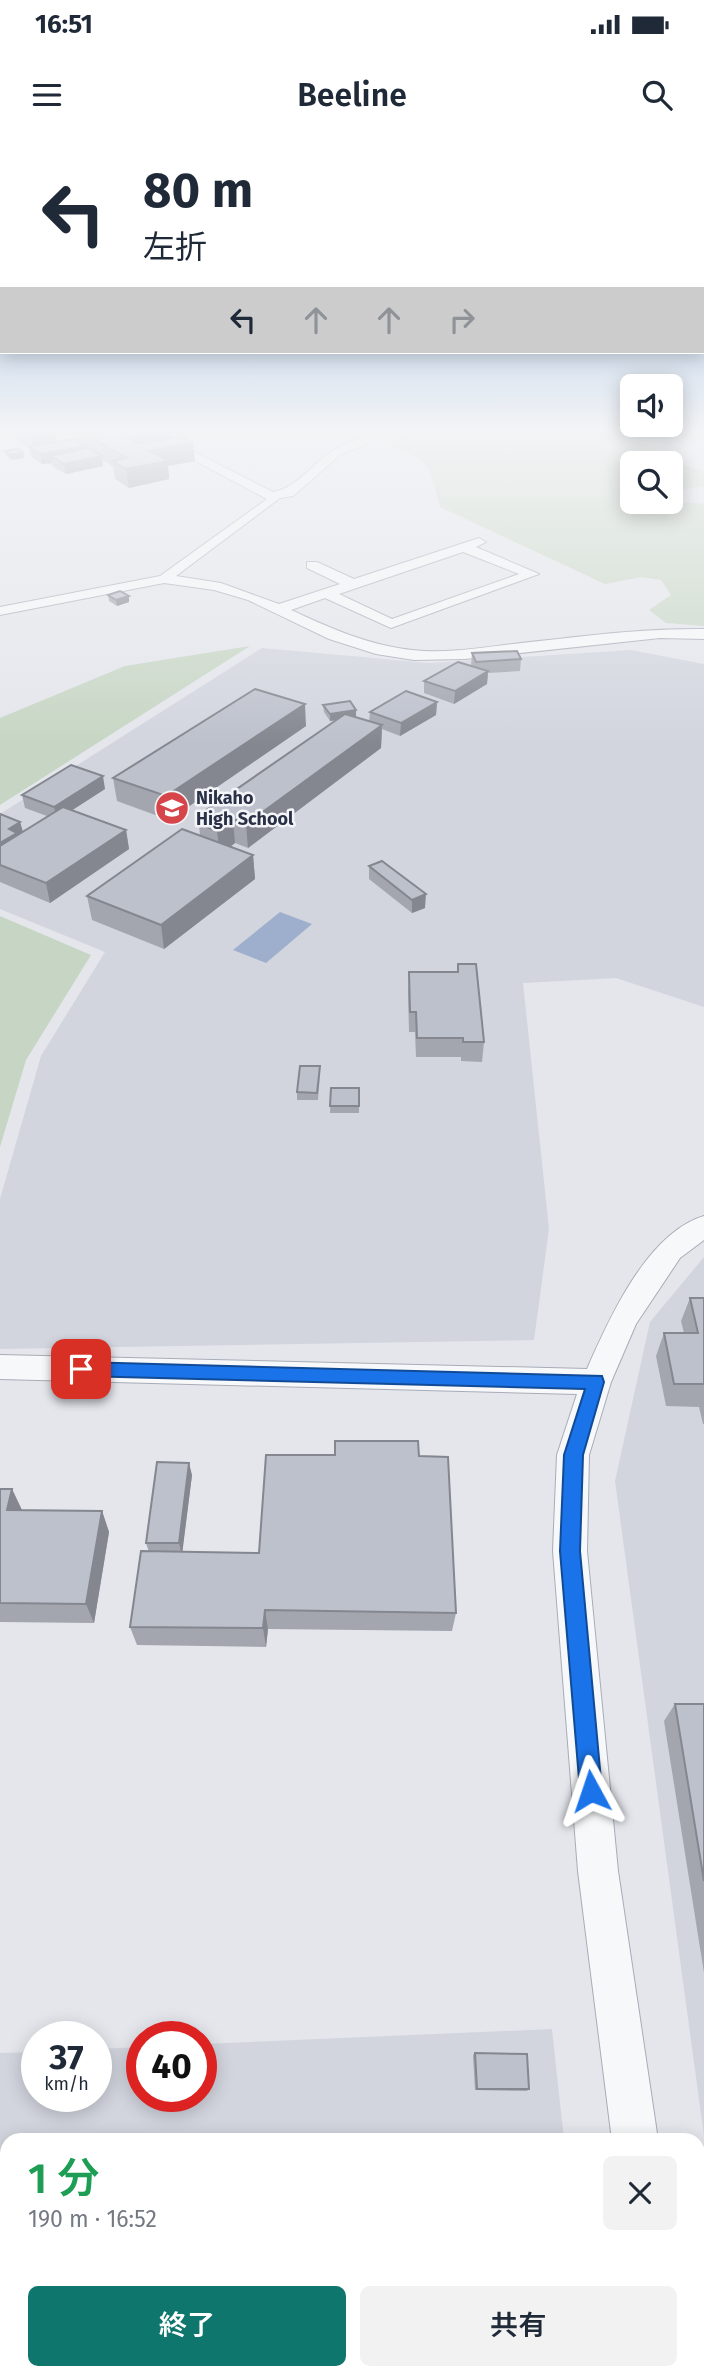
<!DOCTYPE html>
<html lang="ja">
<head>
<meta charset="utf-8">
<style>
	:root { --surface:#fff; --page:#f2f2f3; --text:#1f2937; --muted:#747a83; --accent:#0f766e }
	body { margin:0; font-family:"Fira Sans","Noto Sans JP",sans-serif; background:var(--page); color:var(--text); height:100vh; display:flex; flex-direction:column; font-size:26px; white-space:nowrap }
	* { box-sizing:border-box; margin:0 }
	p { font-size:23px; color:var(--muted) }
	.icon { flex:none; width:38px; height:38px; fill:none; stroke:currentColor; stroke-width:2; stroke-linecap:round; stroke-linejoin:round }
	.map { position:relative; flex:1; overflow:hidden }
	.sheet { position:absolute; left:0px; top:1993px; width:705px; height:247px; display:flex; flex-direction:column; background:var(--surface); border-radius:21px 21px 0 0; box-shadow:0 4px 18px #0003 }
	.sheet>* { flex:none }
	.hud { position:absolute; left:0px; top:0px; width:705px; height:214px; box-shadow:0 4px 18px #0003; background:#fff; color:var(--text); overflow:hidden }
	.fabs { position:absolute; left:620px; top:234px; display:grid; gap:14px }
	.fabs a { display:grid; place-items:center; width:63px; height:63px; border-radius:10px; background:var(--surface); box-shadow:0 4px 18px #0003; font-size:35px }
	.speed { position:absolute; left:21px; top:1881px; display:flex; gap:14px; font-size:35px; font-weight:700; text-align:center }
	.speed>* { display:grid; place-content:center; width:91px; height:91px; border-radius:50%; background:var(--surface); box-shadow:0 4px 18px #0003; line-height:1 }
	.speed small { font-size:18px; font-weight:400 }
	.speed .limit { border:10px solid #d22; background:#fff; color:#111 }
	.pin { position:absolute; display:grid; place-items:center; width:60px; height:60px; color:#fff; margin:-30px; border-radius:14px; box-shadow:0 4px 10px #0006 }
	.me { position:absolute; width:77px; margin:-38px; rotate:355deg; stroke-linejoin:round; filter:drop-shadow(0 0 5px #0008) }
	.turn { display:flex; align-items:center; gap:24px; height:147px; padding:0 28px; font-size:32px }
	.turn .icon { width:91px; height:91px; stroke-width:2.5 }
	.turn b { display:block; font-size:49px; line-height:60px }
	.lanes { display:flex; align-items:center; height:66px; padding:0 28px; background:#0003; justify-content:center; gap:35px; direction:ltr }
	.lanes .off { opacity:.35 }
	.round { display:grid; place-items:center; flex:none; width:74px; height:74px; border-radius:10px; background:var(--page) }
	.head { display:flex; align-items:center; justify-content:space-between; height:119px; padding:0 28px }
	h1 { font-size:42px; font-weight:600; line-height:52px; color:#1e9e55 }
	.cta { display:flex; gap:14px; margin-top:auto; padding:14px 28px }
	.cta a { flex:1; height:80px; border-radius:10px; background:var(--accent); color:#fff; font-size:28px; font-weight:600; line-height:80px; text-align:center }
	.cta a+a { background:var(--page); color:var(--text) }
	.status { display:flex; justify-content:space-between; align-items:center; height:49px; padding:0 35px; background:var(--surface); direction:ltr }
	.status svg { height:19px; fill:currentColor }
	header { display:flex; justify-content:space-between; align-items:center; height:91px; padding:0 28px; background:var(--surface); font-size:32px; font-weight:600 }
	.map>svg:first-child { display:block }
</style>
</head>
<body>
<div class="status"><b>16:51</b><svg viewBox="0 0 49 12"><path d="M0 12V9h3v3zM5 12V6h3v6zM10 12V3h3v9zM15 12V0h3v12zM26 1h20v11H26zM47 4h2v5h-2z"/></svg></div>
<header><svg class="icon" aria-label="menu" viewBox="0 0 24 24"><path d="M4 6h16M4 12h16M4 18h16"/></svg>Beeline<svg class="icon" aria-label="search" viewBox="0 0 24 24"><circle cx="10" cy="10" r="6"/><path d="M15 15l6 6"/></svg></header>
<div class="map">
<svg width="704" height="2239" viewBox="0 0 704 2239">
	<rect width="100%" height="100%" fill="#e4e6ec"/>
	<g fill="#d2d5de">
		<polygon points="262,508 429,523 631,510 704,524 704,867 616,838 523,843 549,1089 534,1200 0,1209 0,1059 41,916 105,812 0,769 0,674"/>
		<polygon points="704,1117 704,1996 615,1341 650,1182"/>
		<polygon points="552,1889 564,2000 7,2000 7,2233 591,2233 591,2239 0,2239 0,1913 37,1912 37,1956 96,1956 96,1909 142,1907 142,1956 201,1956 201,1904"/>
	</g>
	<g fill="#c7d6c4" fill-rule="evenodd">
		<path d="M410 291H593L650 305 660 316 704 332V346L672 351 683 362 704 364V486L666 483 649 470 671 455 661 440 641 437 605 444 440 367C429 322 430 320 385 305ZM632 324H670V362H632Z"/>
		<polygon points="250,506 0,665 0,578 125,526"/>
		<polygon points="0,776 91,815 26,920 0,1007"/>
	</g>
	<polygon fill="#9eafcd" points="280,772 312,784 266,823 233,810"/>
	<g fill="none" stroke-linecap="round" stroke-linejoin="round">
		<g stroke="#a8acb7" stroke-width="2">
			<g id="minor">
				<path d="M139 291H153L273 352C297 348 311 325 331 312 348 300 378 291 398 291L340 315 293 356 280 358 176 436 221 443 279 464 340 444 307 428V422H317L354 439 479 398 486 402 476 407 539 434 391 488 325 458 291 470C330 488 368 505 412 510 445 514 480 508 513 504 576 497 640 488 704 489V499L660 498 465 519 414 520 376 514 329 499 248 460 214 450 164 443 0 475V467L160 436 267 359ZM463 412 519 434 392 479 339 454Z"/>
				<path d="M704 1076V1100L680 1118 636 1184 611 1242 589 1315 587 1411 618 1731 658 2000H612L578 1731 553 1411 557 1315 577 1254 0 1239V1215L587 1229C609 1179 647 1093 704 1076Z"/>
				<polygon points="642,2233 694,2233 695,2239 643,2239"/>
			</g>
		</g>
		<use href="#minor" fill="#f7f8fa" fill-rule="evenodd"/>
	</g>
	<g fill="#a3a6af">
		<polygon points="2,291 55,291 57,302 77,300 76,291 169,291 170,298 195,321 168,326 169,339 129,348 115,339 113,327 103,320 103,326 66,334 52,326 52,323 42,324 31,317 29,307"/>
		<polygon points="5,311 23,312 24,318 11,320 6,316"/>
		<polygon points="108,455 129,462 117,466 109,461"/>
		<polygon points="472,513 521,519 520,531 488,533 487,544 454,564 424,553 424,541 471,526"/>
		<polygon points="437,562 436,575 400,596 382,589 381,608 248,708 235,703 231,706 253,715 255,739 164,809 92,780 87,756 200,696 199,684 206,679 205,671 337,580 330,581 324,572 323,565 356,577 354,577 369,582 370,572"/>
		<polygon points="306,586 169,680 117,661 113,638"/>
		<polygon points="105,649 72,670 126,690 129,709 50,763 0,742 0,674 20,682 23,692 47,676 25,668 22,655"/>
		<polygon points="369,726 425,768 412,773 369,739"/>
		<polygon points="458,824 484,902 482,922 461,921 461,917 416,917 415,892 409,892 408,852 409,832 457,832"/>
		<polygon points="320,934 318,960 297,960 297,952"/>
		<polygon points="331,948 359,948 359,973 330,973"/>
		<polygon points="690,1158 704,1158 704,1284 703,1284 699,1267 666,1266 656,1216 664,1193 684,1193 681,1181"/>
		<polygon points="419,1316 456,1473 452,1491 268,1489 266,1507 137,1505 130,1487 149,1412 146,1403 192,1335 182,1412 259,1413"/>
		<polygon points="0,1349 12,1349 22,1371 102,1371 109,1392 94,1483 0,1482"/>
		<polygon points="675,1564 704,1564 704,1833 664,1581"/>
		<polygon points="475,1913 529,1949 527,1951 475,1950 473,1915"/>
	</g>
	<g fill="#84878f">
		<polygon points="36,291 55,291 57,305 33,310 30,292"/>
		<polygon points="164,291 169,291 171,307 193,303 195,321 168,326 169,339 129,348 126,329 128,298"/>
		<polygon points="86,306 88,316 51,316 52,323 42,324 41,314"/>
		<polygon points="23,312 24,318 11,320 10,315"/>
		<polygon points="102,316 103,326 66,334 64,324"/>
		<polygon points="129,456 129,462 117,466 116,460"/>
		<polygon points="488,531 487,544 454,564 455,551"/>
		<polygon points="437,562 436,575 400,596 401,583"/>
		<polygon points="305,564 306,586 169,680 166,656"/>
		<polygon points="356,570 356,577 330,581 330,574"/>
		<polygon points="382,585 381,608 248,708 246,684"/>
		<polygon points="103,636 105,649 57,680 54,667"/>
		<polygon points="233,679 235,703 220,715 217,691"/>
		<polygon points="20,682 24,696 0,711 0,703 9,689"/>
		<polygon points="126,690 129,709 50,763 46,743"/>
		<polygon points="253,715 255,739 164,809 161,785"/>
		<polygon points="426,754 425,768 412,773 412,760"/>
		<polygon points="189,1323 192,1335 182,1415 179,1403"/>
		<polygon points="12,1349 22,1370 17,1391 7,1370"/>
		<polygon points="102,1371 109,1392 94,1483 86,1464"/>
		<polygon points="265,1470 268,1489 266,1507 263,1488"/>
	</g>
	<g fill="#bdc1cc" stroke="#84878f" stroke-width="2">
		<polygon points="80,291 164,291 128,298 138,304 179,296 193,303 150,311 168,321 126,329 112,321 127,318"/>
		<polygon points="74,299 86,306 41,314 29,307"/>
		<polygon points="88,308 102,316 64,324 51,316"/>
		<polygon points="17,309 23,312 10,315 5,311"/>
		<polygon points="120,451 129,456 116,460 108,455"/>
		<polygon points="517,511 521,519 476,522 472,513"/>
		<polygon points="458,522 488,531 455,551 424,541"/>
		<polygon points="255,549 305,564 166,656 113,638"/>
		<polygon points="406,551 437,562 401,583 370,572"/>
		<polygon points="350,561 356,570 330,574 323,565"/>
		<polygon points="345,574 382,585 246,684 233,679 217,691 199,684 214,674 205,671"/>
		<polygon points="71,625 103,636 54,667 22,655"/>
		<polygon points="63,667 126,690 46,743 0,725 0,706"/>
		<polygon points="0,674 20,682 9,689 17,693 0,703"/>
		<polygon points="182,689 253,715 161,785 87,756"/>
		<polygon points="382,721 426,754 412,760 369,726"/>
		<polygon points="458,824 476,824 484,902 463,902 463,898 417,898 416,872 410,872 409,832 458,832"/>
		<polygon points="300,926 320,926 317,953 297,952"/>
		<polygon points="331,948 359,948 359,966 330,966"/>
		<polygon points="690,1158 704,1158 704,1244 674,1244 664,1193 698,1193"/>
		<polygon points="335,1301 418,1301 419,1316 448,1317 456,1473 265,1470 263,1488 130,1487 141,1411 259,1413 266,1315 335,1315"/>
		<polygon points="157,1322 189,1323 179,1403 146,1403"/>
		<polygon points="0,1349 12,1349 7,1370 102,1371 86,1464 0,1463"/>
		<polygon points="675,1564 704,1564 704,1741"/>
		<polygon points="475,1913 527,1914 529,1949 477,1949"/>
		<rect x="352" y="2233" width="114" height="6"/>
	</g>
	<linearGradient id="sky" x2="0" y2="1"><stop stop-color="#8ab2dd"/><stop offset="0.48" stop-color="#f3f4f6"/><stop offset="1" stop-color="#f3f4f6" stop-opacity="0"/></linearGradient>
	<rect width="704" height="605" fill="url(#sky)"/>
	<polygon fill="#1a73e8" stroke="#114b97" stroke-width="2" points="81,1222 602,1236 604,1242 583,1315 580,1411 602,1651 599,1659 591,1663 583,1659 580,1651 560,1411 564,1315 585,1249 81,1236 73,1229"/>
	<defs>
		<g id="school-disc" transform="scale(1.75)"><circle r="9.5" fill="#d54549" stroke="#f4f5f9"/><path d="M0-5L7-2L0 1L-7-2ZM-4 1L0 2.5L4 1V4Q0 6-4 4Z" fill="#fff"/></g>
	</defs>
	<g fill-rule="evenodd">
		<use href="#school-disc" x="172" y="668"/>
	</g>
	<g text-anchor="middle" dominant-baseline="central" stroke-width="5" stroke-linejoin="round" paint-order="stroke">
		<g font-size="18" font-weight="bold" fill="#2a3146" stroke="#f4f5f9" text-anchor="start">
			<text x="196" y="658">Nikaho<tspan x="196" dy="21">High School</tspan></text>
		</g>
	</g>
</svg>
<div class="fabs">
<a><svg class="icon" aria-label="sound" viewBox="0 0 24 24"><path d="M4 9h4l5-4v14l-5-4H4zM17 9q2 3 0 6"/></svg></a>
<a><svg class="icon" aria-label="search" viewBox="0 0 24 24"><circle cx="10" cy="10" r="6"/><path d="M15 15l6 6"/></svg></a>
</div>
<div class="speed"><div>37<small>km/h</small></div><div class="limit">40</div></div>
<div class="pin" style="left:81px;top:1229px;background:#d93025"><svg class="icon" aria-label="arrive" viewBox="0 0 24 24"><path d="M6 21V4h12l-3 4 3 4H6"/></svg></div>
<svg class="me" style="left:591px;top:1651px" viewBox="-20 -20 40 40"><path d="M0-17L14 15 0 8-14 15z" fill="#1a73e8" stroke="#fff" stroke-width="4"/></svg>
<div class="hud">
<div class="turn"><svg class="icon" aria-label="left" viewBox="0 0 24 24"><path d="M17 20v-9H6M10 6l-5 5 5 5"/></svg><div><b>80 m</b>左折</div></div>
<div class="lanes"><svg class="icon" aria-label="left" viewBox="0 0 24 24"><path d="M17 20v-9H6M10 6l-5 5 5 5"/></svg><svg class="icon off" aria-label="ahead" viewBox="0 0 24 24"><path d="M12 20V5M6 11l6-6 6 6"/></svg><svg class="icon off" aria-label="ahead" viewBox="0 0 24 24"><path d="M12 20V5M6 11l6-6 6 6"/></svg><svg class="icon off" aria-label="right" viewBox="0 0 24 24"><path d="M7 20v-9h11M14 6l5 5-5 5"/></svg></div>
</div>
<section class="sheet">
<div class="head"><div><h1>1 分</h1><p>190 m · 16:52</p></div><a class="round"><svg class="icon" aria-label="close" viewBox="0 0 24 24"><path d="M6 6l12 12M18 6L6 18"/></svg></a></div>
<div class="cta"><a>終了</a><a>共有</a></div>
</section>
</div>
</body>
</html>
